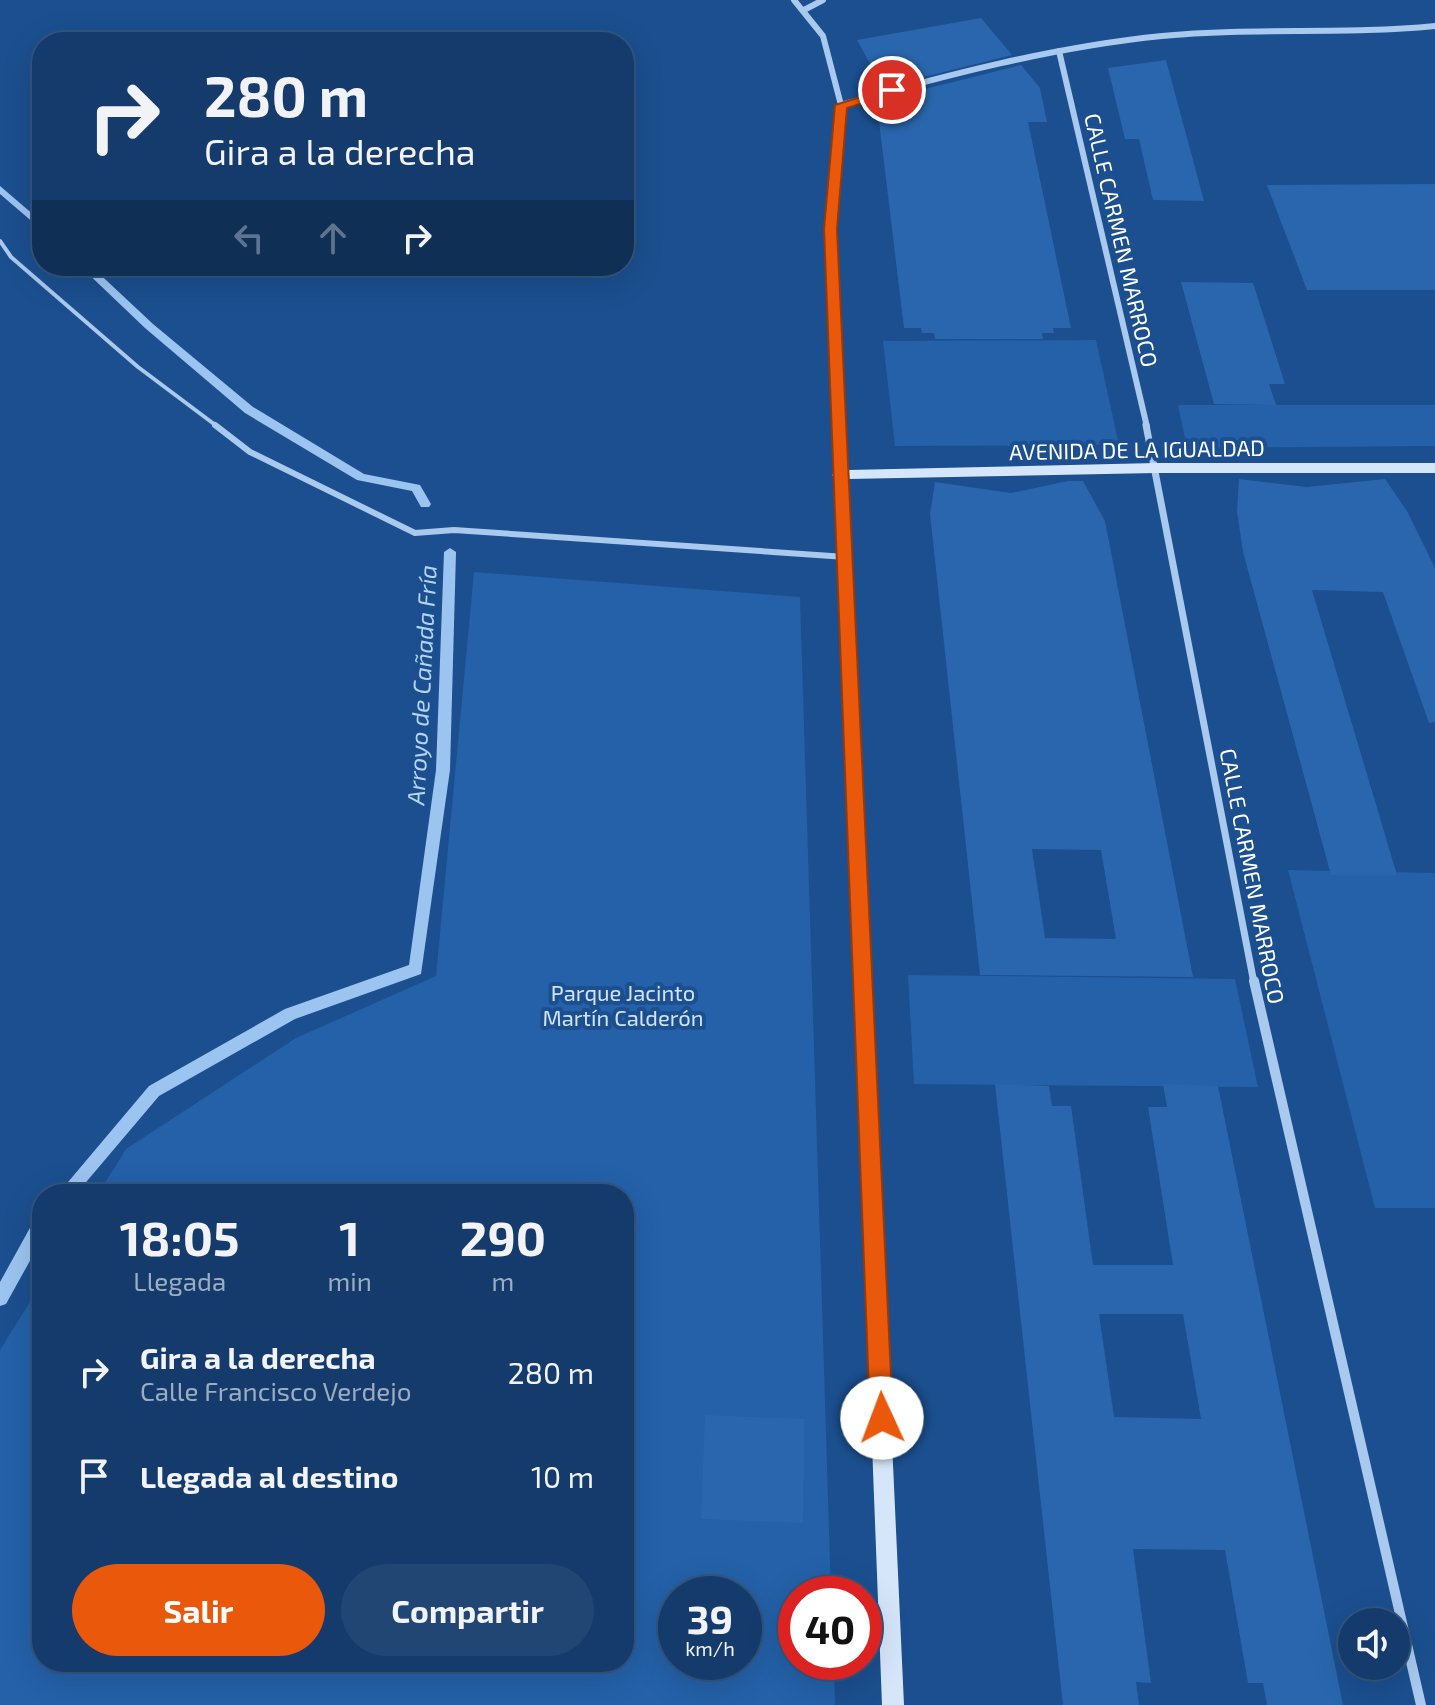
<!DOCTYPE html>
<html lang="es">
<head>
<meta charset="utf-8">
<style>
	:root { --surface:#143b6b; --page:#214673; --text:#f1f3f6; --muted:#9dadc1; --line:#33557e; --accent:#ea580c }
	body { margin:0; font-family:"Exo 2",sans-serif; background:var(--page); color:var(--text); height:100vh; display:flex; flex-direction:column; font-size:30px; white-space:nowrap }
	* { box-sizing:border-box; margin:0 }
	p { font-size:26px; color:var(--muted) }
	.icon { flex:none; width:44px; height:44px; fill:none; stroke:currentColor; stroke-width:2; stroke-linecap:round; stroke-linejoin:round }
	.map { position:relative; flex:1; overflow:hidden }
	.sheet { position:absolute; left:32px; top:1184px; width:602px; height:488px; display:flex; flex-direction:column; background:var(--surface); border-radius:32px; box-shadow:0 8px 32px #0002,0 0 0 2px var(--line) }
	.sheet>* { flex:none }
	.guide { position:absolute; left:32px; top:32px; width:602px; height:244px; border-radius:32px; box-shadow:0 8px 32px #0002,0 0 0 2px var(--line); background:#143b6b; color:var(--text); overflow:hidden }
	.fabs { position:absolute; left:1338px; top:1608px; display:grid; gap:16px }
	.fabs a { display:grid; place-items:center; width:72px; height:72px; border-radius:50%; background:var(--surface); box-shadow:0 8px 32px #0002,0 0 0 2px var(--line); font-size:40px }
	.speed { position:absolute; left:658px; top:1576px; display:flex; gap:16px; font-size:40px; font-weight:700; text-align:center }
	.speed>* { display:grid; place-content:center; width:104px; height:104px; border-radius:50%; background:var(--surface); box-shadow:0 8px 32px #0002,0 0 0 2px var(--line); line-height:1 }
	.speed small { font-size:20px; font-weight:400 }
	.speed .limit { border:12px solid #d22; background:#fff; color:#111 }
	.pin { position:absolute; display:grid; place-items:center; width:68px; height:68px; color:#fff; margin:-34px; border:4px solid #fff; border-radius:50%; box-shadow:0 2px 8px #0007 }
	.me { position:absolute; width:88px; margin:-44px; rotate:358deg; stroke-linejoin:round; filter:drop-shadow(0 0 6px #0008) }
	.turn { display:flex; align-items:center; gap:28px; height:168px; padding:0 40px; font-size:36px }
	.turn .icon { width:104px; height:104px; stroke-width:2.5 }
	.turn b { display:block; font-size:56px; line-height:68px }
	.lanes { display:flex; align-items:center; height:76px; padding:0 40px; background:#0003; justify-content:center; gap:40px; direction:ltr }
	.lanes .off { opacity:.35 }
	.eta { display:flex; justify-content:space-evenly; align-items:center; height:136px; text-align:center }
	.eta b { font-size:48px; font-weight:700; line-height:56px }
	.primary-button { display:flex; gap:16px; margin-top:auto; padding:16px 40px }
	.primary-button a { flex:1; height:92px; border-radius:48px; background:var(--accent); color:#fff; font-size:32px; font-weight:700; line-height:92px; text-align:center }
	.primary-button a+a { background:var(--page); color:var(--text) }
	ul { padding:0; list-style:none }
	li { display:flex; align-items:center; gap:24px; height:104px; padding:0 40px }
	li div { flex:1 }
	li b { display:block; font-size:30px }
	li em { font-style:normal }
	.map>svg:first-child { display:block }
</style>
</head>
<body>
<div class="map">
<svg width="1435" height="1705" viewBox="0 0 1435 1705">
	<rect width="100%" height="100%" fill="#1b4f8f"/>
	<g fill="#2461a8" fill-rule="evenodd">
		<polygon points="1096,340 1119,445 895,446 883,341"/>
		<polygon points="1178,405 1435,405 1435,446 1187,448"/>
		<path d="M474 572 800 597 831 1594H796V1662H834L835 1705H0V1350L42 1283V1662H624V1194H98L126 1149 296 1038 436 976ZM676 1594H744V1662H676Z"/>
		<polygon points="1288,870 1435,873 1435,1208 1375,1208"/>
		<polygon points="908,975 1235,979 1258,1087 914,1084"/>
	</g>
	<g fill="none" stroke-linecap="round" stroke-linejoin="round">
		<g fill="#9cc4f0" fill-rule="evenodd">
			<polygon points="0,186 42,222 42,230 0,194"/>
			<polygon points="80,266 91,266 153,324 253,407 364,474 420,485 431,504 429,507 421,507 412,491 357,480 245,413 145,328"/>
			<polygon points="450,548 456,552 450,770 421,974 295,1019 159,1096 76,1194 58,1194 149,1086 285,1009 409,965 436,770 444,552"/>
			<polygon points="42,1215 42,1239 6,1304 0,1306 0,1282 36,1217"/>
		</g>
	</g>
	<g fill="#2a66ad" fill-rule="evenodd">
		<polygon points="981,18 1012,55 883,87 857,40"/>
		<polygon points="1166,60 1204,201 1153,200 1139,139 1125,139 1108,68"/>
		<polygon points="1021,65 1040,88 1047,122 1028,122 1071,328 1053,328 1054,333 1042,333 1043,339 935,339 934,333 922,333 921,328 904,328 879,121 899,115 889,98"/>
		<polygon points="1435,184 1435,290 1307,290 1267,185"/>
		<polygon points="1181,282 1253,283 1285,384 1269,384 1276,405 1214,404"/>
		<polygon points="1239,479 1307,487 1385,479 1407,511 1435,568 1435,722 1429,723 1383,592 1312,590 1397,875 1331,875 1243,552 1237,511"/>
		<path d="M1068 481H1083L1105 521 1193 977 980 975 930 514 935 482 1011 493ZM1032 849 1101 850 1116 939 1045 938Z"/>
		<path d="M995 1084 1049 1086 1052 1106H1071L1093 1265H1173L1148 1107H1167L1163 1084 1218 1086 1343 1705H1267L1263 1683H1248L1225 1550 1133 1549 1151 1683 1136 1682 1139 1705H1063ZM1099 1314H1183L1201 1419 1114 1417Z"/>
		<polygon points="705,1415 804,1419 803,1523 701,1519"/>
	</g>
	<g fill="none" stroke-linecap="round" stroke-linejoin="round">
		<polyline stroke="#a9c9ee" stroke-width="4" points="0,241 11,257 138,367 218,427"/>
		<polyline stroke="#a9c9ee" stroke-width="6" points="215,425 250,452 415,533 454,530 846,557"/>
		<g stroke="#a9c9ee" stroke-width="6">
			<path d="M794 0 823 36 841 105C946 75 1053 47 1162 36 1253 27 1344 35 1435 26"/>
			<polyline points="804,10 823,0"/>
			<polyline points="1059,51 1147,427"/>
		</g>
		<polyline stroke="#a9c9ee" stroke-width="7" points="1146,425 1254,983"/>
		<polyline stroke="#a9c9ee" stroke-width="10" points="1254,981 1421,1705"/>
		<polygon fill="#d6e6fa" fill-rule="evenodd" points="841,102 846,105 837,229 848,470 1156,463 1435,463 1435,473 1156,473 848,479 904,1705 882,1705 835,478 832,475 835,472 825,229 836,105"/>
	</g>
	<polygon fill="#ea580c" stroke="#983908" stroke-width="2" points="892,87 896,88 896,93 847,108 837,229 893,1418 890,1426 882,1429 874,1426 870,1418 824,229 835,105"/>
	<g text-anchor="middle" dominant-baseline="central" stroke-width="8" stroke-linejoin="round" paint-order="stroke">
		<g font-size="22" fill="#fff" stroke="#1b4f8f">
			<text transform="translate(1122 240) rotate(77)">CALLE CARMEN MARROCO</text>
			<text transform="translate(1137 449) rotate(-1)">AVENIDA DE LA IGUALDAD</text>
			<text transform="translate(1253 876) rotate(79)">CALLE CARMEN MARROCO</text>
		</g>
		<g font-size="22" fill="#cfe3fa" stroke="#1b4f8f">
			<text x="623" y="992">Parque Jacinto<tspan x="623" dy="25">Martín Calderón</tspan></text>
		</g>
		<g font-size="24" font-style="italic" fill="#b5d3f5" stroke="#1b4f8f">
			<text transform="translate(421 685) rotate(-87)">Arroyo de Cañada Fría</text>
		</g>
	</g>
</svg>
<div class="fabs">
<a><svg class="icon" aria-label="sound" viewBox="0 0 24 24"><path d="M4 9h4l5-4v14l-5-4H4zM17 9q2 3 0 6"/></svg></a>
</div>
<div class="speed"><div>39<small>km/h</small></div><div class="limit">40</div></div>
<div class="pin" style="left:892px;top:90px;background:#d93025"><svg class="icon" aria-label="arrive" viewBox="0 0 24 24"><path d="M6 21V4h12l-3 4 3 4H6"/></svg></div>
<svg class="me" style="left:882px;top:1418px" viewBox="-20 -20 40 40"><circle r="19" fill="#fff"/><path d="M0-13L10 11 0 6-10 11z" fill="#ea580c"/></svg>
<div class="guide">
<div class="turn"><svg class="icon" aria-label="right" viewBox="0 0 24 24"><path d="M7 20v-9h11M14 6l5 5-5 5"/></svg><div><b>280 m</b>Gira a la derecha</div></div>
<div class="lanes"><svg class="icon off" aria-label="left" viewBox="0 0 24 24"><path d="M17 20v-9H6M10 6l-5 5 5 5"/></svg><svg class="icon off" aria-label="ahead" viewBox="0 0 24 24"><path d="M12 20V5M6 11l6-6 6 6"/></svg><svg class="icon" aria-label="right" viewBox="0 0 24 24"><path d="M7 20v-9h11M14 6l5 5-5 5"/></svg></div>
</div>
<section class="sheet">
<div class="eta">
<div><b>18:05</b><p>Llegada</p></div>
<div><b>1</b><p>min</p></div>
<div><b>290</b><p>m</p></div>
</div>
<ul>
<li><svg class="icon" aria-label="right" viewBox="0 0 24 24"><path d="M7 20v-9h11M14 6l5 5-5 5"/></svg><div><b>Gira a la derecha</b><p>Calle Francisco Verdejo</p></div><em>280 m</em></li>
<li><svg class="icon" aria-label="arrive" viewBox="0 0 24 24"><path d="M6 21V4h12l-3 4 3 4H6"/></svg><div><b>Llegada al destino</b></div><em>10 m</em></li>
</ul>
<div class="primary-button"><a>Salir</a><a>Compartir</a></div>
</section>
</div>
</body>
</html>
